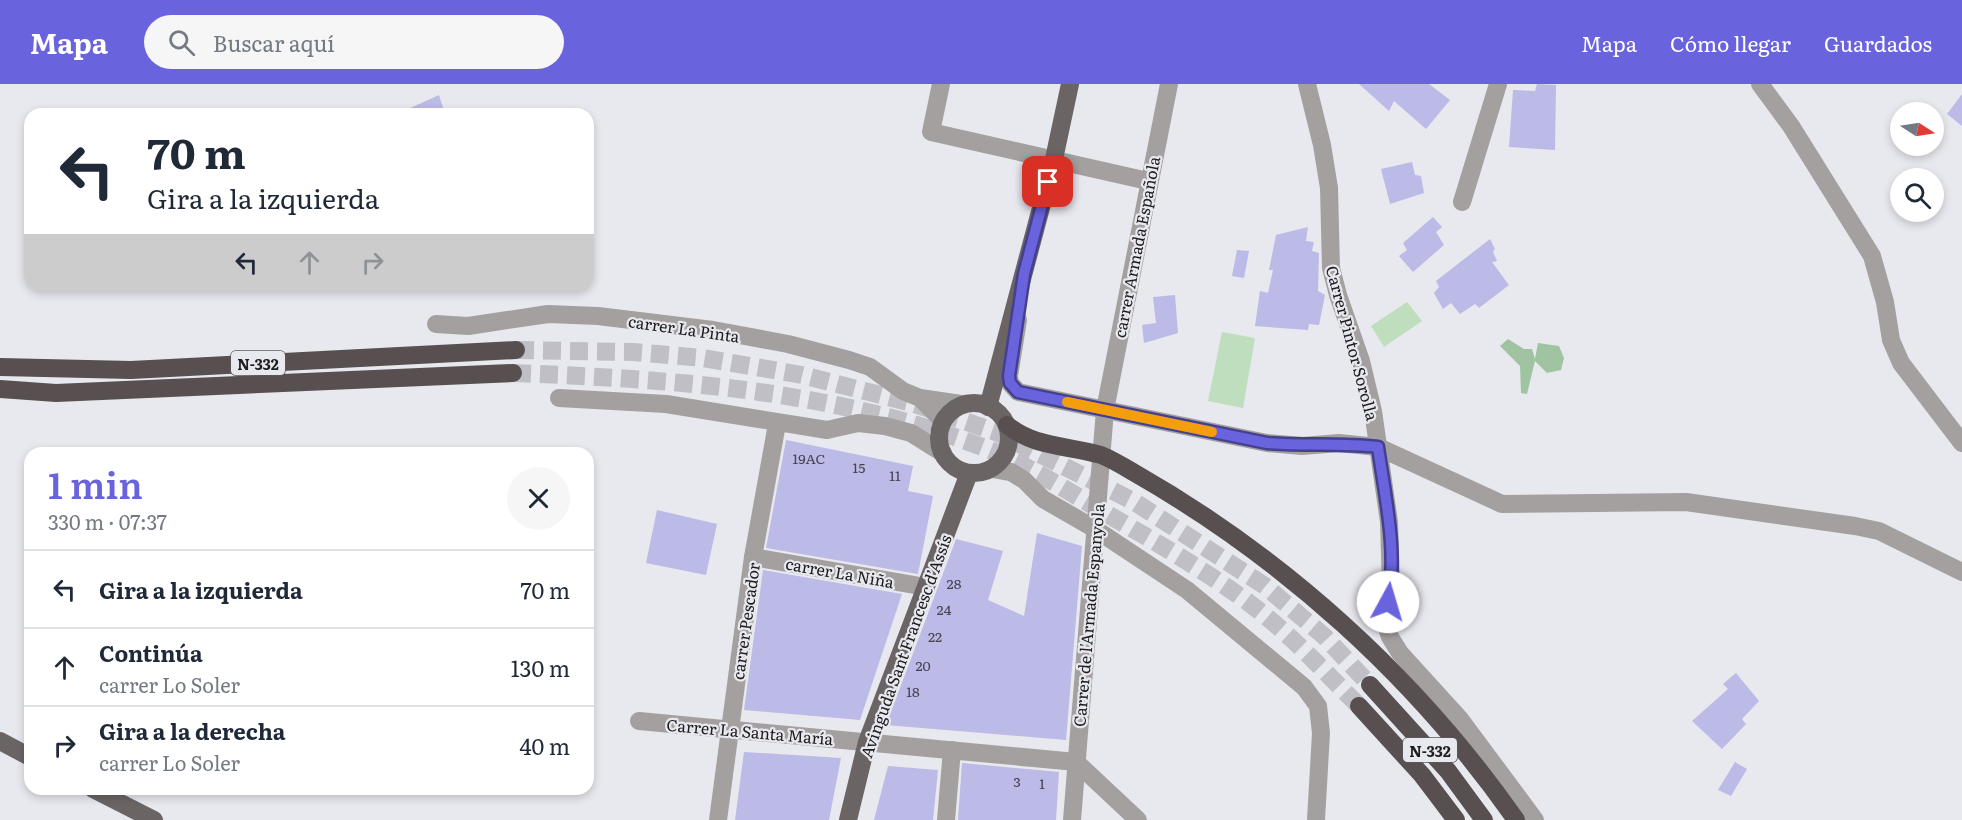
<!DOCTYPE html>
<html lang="es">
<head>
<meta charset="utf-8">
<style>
	:root { --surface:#fff; --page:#f6f6f7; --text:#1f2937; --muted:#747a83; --line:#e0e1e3; --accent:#6963dd }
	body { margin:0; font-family:Literata,serif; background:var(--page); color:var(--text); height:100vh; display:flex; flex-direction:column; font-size:22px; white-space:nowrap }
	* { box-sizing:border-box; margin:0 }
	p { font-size:20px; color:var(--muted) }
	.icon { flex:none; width:33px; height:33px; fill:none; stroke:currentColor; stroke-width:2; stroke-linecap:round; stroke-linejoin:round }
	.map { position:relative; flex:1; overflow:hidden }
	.panel { position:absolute; left:24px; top:363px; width:570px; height:348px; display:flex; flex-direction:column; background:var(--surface); border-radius:18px; box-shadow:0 3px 9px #0003 }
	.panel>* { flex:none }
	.banner { position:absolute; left:24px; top:24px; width:570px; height:183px; border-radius:18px; box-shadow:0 3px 9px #0003; background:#fff; color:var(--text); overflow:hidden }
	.needle { width:39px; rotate:102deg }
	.controls { position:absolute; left:1890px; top:18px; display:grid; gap:12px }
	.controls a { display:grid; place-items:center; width:54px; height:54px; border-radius:50%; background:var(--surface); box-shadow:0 3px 9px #0003; font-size:30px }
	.pin { position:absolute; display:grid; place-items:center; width:51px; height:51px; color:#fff; margin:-26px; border-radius:12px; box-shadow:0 3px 9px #0006 }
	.me { position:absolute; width:66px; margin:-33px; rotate:6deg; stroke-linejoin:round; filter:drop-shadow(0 0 4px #0008) }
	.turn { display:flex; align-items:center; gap:21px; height:126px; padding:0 24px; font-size:27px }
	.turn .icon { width:78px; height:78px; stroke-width:2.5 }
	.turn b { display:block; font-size:42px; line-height:51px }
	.lanes { display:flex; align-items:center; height:57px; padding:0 24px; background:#0003; justify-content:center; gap:30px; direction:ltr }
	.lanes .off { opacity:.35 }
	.round { display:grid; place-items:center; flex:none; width:63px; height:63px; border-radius:32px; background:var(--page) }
	.summary { display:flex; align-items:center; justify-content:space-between; height:102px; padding:0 24px }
	h1 { font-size:36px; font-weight:600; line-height:45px; color:var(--accent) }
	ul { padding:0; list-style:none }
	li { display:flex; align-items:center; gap:18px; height:78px; padding:0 24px; border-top:2px solid var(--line) }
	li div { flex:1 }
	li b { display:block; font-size:22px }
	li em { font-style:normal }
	header { display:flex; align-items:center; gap:36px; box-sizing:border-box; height:84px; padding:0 30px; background:var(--accent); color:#fff }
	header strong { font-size:28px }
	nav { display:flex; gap:33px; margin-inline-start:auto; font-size:21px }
	.search { width:420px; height:54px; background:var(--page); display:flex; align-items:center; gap:15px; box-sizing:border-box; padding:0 21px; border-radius:33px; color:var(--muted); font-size:22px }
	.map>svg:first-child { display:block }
</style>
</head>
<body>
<header>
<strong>Mapa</strong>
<div class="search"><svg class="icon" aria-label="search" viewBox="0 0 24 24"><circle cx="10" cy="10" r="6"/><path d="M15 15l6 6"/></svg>Buscar aquí</div>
<nav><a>Mapa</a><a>Cómo llegar</a><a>Guardados</a></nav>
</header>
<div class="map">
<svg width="1962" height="736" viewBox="0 0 1962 736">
	<rect width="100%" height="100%" fill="#e8e8ef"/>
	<g fill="#bedebe">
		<polygon points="1407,218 1422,237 1384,263 1371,242"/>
		<polygon points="1222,248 1255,254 1243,324 1208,317"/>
	</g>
	<polygon fill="#a0c4a1" points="1508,255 1524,265 1532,265 1535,275 1538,259 1559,262 1564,274 1561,286 1547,289 1535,277 1527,310 1521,309 1520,282 1500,262"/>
	<g fill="#bcbae6">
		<polygon points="1359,0 1429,0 1450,16 1426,45 1394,17 1389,27"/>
		<polygon points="1537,0 1556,1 1555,66 1509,63 1513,6 1535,7"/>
		<polygon points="1962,10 1962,42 1947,30"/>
		<polygon points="439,11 445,30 397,30"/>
		<polygon points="1412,78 1415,91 1421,92 1424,109 1390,120 1381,85"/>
		<polygon points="1433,133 1442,143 1436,148 1444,161 1413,188 1399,172 1407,166 1403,159"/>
		<polygon points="1308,143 1306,157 1314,158 1312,167 1319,169 1318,207 1325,211 1319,241 1309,240 1308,246 1255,242 1260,207 1268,209 1273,186 1269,186 1276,151"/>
		<polygon points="1490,155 1495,165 1493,168 1497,177 1492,178 1509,201 1479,224 1475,220 1460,230 1451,219 1443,225 1434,209 1439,203 1436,197"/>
		<polygon points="1237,166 1249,167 1244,194 1232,192"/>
		<polygon points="1175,211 1178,249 1144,259 1142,241 1156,239 1153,213"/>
		<polygon points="786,356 913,382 908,407 933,412 918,490 766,464"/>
		<polygon points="657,426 717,440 706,491 646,479"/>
		<polygon points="1037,449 1082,462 1066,656 886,641 956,455 1003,467 988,516 1024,532"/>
		<polygon points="763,486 902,510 860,636 744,626"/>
		<polygon points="1398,522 1411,524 1406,542 1397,539"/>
		<polygon points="1736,589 1759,617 1742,635 1746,640 1722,665 1692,637 1728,605 1723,600"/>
		<polygon points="744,668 841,674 829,736 735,736"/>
		<polygon points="1735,678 1747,685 1731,712 1718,706"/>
		<polygon points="962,679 1059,688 1056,736 958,736"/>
		<polygon points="888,682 938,686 933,736 874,736"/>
	</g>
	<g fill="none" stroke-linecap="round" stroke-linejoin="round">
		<g stroke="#bfbfc5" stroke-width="18" stroke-dasharray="18 9" stroke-linecap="butt">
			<polyline points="516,266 633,268 703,274 802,291 912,319 996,348 1133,417 1265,502 1324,552 1370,601"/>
			<path d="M513 289C673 295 834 306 985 364 1024 379 1061 403 1097 424 1150 455 1204 485 1253 522 1291 551 1325 588 1359 622"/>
		</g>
		<g stroke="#a4a0a0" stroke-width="18">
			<polyline points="941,0 931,48 1148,97"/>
			<polyline points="1307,0 1322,61 1329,104 1331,184 1338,211 1361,277 1373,327 1389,438 1391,502 1384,535 1390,553 1400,569 1460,635 1535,736"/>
			<polyline points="1760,0 1791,42 1872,172 1885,218 1891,256 1901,279 1962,359"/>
			<polyline points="1462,118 1498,0"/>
			<polyline points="1018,236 1009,292 1010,299 1018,308 1267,359 1302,362 1339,359 1378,363 1502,420 1686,418 1855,442 1879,447 1962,488"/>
			<polyline points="436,240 468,242 548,230 598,232 713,246 788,260 849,276 870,283 903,307 920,314 961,320"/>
			<polyline points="559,314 666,320 827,346 858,339 885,342 911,349 943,369"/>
			<polyline points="920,314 943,337"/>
			<polyline points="993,385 1011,388 1024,396 1043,415 1095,445 1187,506 1304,603 1318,622 1321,649 1316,736"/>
			<polyline points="753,473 926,503"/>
			<polyline points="639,637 1076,678 1138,736"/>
			<polyline points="718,736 753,473 777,340"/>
			<polyline points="946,736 952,666"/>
			<polyline points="1072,736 1105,326 1169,0"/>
		</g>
		<g stroke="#6b6465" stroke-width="18">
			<circle cx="974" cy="354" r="35"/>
			<polyline points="988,323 1054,75 1070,0"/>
			<polyline points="0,657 30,673"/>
			<polyline points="93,705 154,736"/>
			<polyline points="848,736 867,658 969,389"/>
		</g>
		<g stroke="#574f50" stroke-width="18">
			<polyline points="0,283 131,286 516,266"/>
			<polyline points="0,305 56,309 513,289"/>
			<path d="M1007 341C1035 364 1068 361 1101 371 1111 375 1123 382 1133 388 1284 474 1416 593 1516 736"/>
			<polyline points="1370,601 1448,687 1484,736"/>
			<polyline points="1359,622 1422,691 1456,736"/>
		</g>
	</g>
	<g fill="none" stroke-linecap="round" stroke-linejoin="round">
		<g stroke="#444090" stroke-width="15">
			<path id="route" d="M1048 98 1024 190 1009 292 1010 299 1018 308 1267 359C1304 362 1341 359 1378 363 1385 413 1398 468 1388 518"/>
		</g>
		<use href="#route" stroke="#6963dd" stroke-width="10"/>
		<polyline stroke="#f59e0b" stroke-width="10" points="1067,318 1212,348"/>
	</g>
	<g text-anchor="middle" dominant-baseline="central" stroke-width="4.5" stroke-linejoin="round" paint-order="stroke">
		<g font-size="14" fill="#454451">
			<text x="809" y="374">19AC</text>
			<text x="859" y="383">15</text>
			<text x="895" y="391">11</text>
			<text x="954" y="499">28</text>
			<text x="944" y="525">24</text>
			<text x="935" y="552">22</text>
			<text x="923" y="581">20</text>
			<text x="913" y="607">18</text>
			<text x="1017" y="697">3</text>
			<text x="1042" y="699">1</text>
		</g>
		<g fill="#e8e8ef" stroke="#5a5a5d" stroke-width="1.5">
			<rect x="231" y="267" width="54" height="24" rx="4.5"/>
			<rect x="1403" y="654" width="54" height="24" rx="4.5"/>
		</g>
		<g font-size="15" font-weight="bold" fill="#1d1d1f">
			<text x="258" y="279">N-332</text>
			<text x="1430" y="666">N-332</text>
		</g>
		<g font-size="16" fill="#1d1d1f" stroke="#e8e8ef">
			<text transform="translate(1136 163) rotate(-79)">carrer Armada Española</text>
			<text transform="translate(684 244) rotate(8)">carrer La Pinta</text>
			<text transform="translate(1353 259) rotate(75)">Carrer Pintor Sorolla</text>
			<text transform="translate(840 488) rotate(10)">carrer La Niña</text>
			<text transform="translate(1088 531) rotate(-85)">Carrer de l'Armada Espanyola</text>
			<text transform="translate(745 537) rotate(-82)">carrer Pescador</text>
			<text transform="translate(905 562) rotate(-70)">Avinguda Sant Francesc d’Assís</text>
			<text transform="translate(750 647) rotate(5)">Carrer La Santa María</text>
		</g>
	</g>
</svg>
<div class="controls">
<a><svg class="needle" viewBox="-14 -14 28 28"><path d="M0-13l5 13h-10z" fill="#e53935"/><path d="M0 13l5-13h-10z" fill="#747a83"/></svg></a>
<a><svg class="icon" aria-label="search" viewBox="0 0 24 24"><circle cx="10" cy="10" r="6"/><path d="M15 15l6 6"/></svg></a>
</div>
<div class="pin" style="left:1048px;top:98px;background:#d93025"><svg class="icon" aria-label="arrive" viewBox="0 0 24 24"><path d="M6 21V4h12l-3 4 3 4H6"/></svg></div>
<svg class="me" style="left:1388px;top:518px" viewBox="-20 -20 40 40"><circle r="19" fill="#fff"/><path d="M0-13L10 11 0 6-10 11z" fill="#6963dd"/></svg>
<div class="banner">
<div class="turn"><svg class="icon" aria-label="left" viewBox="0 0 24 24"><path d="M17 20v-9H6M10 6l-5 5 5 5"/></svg><div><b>70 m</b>Gira a la izquierda</div></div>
<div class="lanes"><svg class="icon" aria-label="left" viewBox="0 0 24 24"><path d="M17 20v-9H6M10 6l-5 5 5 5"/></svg><svg class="icon off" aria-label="ahead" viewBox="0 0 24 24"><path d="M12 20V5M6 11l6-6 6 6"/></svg><svg class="icon off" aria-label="right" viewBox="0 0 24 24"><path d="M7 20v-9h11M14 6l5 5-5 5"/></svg></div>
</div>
<section class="panel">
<div class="summary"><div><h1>1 min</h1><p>330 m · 07:37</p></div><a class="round"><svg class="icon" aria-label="close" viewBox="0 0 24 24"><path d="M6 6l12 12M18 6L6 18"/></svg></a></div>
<ul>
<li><svg class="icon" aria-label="left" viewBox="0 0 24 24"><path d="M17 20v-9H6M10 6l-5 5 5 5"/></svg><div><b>Gira a la izquierda</b></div><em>70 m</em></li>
<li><svg class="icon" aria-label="ahead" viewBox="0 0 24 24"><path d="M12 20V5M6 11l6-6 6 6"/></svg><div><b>Continúa</b><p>carrer Lo Soler</p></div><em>130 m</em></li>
<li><svg class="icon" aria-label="right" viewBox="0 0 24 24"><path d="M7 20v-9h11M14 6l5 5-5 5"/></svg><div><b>Gira a la derecha</b><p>carrer Lo Soler</p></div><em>40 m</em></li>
</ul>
</section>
</div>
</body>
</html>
